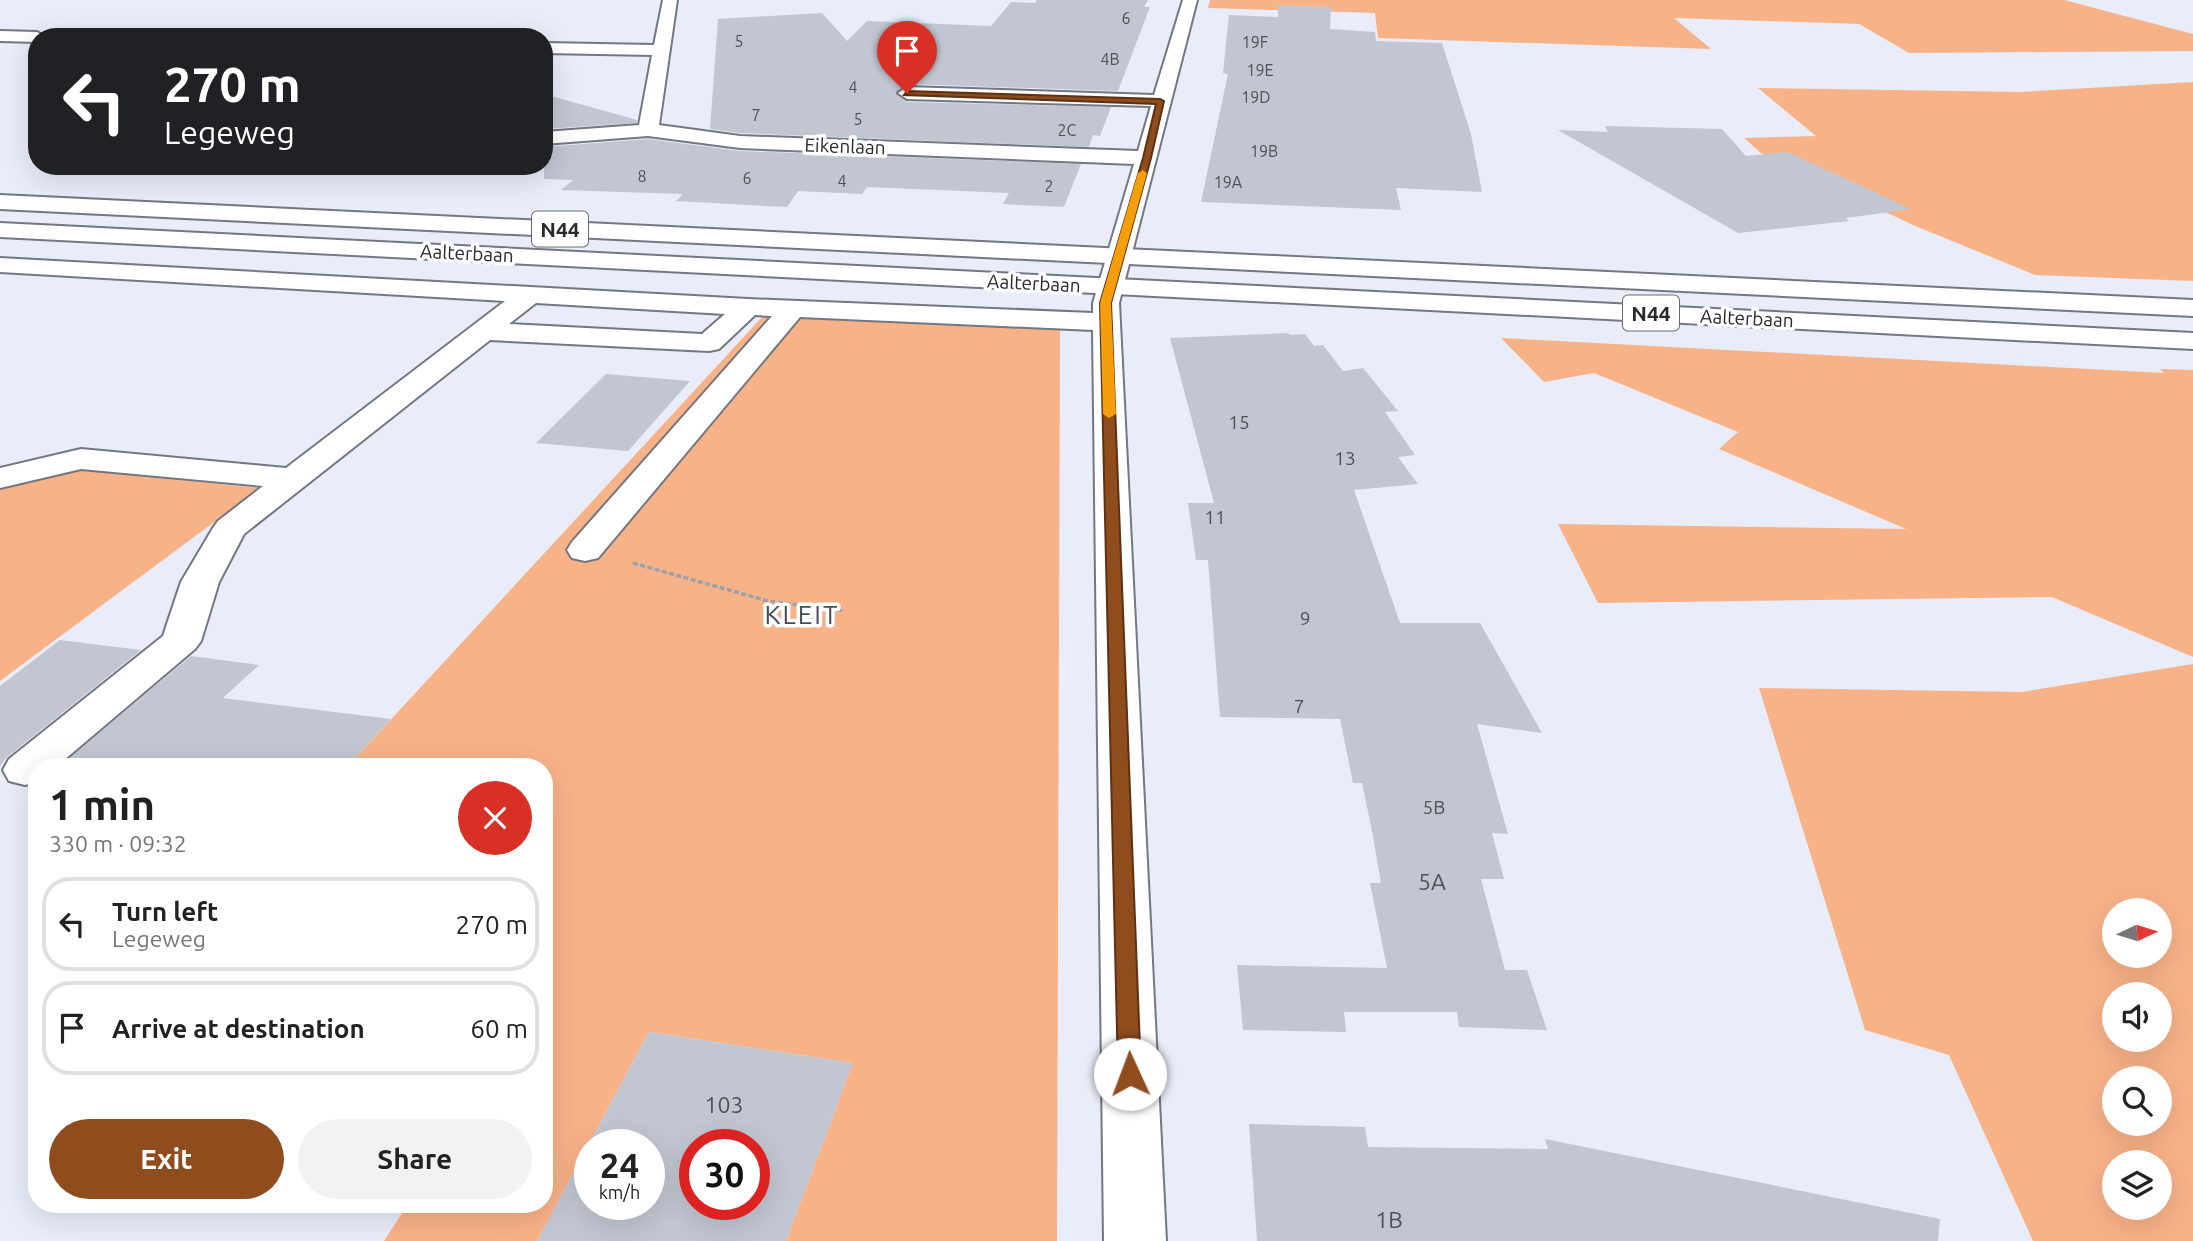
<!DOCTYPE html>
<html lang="en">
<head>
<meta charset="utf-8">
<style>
	:root { --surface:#fff; --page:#f2f2f2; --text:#222; --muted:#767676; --line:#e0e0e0; --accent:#8f4c1d }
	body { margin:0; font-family:Ubuntu,sans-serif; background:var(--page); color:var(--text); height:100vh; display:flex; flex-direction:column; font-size:26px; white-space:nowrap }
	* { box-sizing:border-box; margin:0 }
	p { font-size:23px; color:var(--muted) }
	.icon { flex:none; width:38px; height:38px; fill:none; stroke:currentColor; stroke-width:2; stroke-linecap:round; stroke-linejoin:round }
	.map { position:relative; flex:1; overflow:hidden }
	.drawer { position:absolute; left:28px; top:758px; width:525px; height:455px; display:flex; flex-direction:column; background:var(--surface); border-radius:28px; box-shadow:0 7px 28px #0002 }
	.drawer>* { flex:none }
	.guide { position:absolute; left:28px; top:28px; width:525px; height:147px; border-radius:28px; box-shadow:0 7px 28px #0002; background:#202124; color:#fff; overflow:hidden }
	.needle { width:46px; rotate:86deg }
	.tools { position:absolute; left:2102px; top:898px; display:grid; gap:14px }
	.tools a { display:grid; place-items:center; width:70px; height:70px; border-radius:50%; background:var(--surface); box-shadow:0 7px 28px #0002; font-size:35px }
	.speed { position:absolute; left:574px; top:1129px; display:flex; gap:14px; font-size:35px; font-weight:700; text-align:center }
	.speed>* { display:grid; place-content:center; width:91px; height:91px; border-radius:50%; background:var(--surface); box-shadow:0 7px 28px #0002; line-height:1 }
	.speed small { font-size:18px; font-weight:400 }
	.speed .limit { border:10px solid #d22; background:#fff; color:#111 }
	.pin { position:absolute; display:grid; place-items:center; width:60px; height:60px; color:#fff; margin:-72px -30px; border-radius:50% 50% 50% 0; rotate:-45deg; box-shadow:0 0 7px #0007 }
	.pin .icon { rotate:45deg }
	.me { position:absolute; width:77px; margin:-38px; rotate:358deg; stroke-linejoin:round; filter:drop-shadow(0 0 5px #0008) }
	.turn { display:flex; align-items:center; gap:24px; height:147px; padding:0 21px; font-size:32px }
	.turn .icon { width:91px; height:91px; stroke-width:2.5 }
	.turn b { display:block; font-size:49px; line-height:60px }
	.round { display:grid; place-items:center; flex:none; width:74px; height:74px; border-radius:37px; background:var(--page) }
	.head { display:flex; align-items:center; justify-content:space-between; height:119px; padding:0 21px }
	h1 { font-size:42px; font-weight:700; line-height:52px }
	.action { display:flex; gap:14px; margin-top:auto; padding:14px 21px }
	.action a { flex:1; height:80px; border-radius:42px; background:var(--accent); color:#fff; font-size:28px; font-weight:700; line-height:80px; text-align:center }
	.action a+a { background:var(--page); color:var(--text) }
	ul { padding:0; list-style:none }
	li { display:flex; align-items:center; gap:21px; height:94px; margin:0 14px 10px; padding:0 7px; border:4px solid var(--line); border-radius:28px }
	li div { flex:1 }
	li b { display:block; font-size:26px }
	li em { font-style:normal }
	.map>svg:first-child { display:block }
</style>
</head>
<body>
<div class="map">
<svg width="2193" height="1241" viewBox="0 0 2193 1241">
	<rect width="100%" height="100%" fill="#e8edf9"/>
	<g fill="#f8b288" fill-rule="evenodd">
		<polygon points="1210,0 2064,0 2193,34 2193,51 1909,53 1859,24 1674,18 1711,49 1378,38 1375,13 1208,8"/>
		<polygon points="2193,82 2193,281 2035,275 1913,225 1761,153 1744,138 1816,136 1758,88 2021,92"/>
		<polygon points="765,314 1060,326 1057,1241 786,1241 853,1063 649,1032 537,1241 384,1241 408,1204 544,1204 544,766 348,766"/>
		<polygon points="1501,338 2164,373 2160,369 2193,370 2193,657 2052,597 1598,603 1558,524 1906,529 1719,449 1738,432 1594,373 1544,382"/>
		<polygon points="80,470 260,488 0,681 0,488"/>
		<path d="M2193 664V1241H2033L1949 1055 1865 1030 1759 688 2022 692ZM2114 910H2160V956H2114ZM2114 994H2160V1040H2114ZM2114 1078H2160V1124H2114ZM2160 1162V1208H2114V1162Z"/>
	</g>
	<g fill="#c1c6d1" fill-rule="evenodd">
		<polygon points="1037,0 1148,0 1144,7 1150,7 1118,91 907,84 896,94 907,102 1111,107 1100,136 1093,135 1089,147 740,133 710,129 718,19 822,13 847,41 867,21 991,26 1011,2 1035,3"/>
		<polygon points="1278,5 1331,7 1330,29 1375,32 1376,41 1442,43 1471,134 1482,192 1396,188 1401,210 1201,202 1228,74 1223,73 1229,15 1278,17"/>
		<polygon points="544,94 637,120 637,123 544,129"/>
		<polygon points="1605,126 1722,129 1746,156 1788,152 1911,209 1846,218 1849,221 1738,233 1558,130 1608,132"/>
		<polygon points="648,139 740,151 1081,164 1064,207 1003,204 1009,193 867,187 862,194 798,191 787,207 676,201 683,194 561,190 573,180 544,179 544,147"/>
		<polygon points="1288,333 1290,335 1305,334 1314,346 1323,345 1343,371 1363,368 1398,411 1385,412 1415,455 1398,457 1418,484 1354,490 1400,623 1480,623 1542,733 1477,724 1508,834 1492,833 1504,879 1481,879 1505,970 1527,970 1547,1030 1459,1027 1457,1012 1344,1012 1346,1032 1243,1030 1237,965 1387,968 1370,883 1381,883 1372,831 1362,783 1353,783 1340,719 1220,717 1208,560 1196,560 1188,503 1214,503 1170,338"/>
		<polygon points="606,374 690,381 628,451 536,443"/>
		<polygon points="60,640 141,650 7,757 0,766 0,686"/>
		<polygon points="191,656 259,665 223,698 391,719 348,766 60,766"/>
		<path d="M649 1032 853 1063 786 1241H537ZM590 1144H649V1204H590ZM695 1144H754V1204H695Z"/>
		<polygon points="1249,1124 1365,1127 1368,1147 1548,1149 1545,1139 1940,1219 1938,1241 1257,1241"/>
	</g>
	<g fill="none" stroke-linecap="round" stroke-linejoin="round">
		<g stroke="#727781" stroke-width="4">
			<g id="minor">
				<path d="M663 0H677L659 125 740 136 1138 151 1151 106 907 99 898 93 907 87 1154 95 1183 0H1197L1119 303 1166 1241H1104L1093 330 800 317 598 558 585 561 572 558 567 550 572 542 772 316 755 315 719 349 709 351 490 340 244 534 219 582 201 641 195 649 57 766H37V782L25 785 9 781 3 770 9 759 163 636 181 582 213 528 218 521 263 486 81 469 0 488V468L81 449 286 468 505 301 0 272V258L748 299 1093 313V303L1134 164 740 148 648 136 544 144V132L639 125 652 55 544 53V43L654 45ZM536 303 725 314 702 334 509 324Z"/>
				<polygon points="0,31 37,32 45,37 37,37 37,42 0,41"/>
			</g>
		</g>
		<g stroke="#727781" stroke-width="4">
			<g id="highway">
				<polygon points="0,195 2193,300 2193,316 0,209"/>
				<polygon points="0,223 2193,333 2193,349 0,237"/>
			</g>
		</g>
		<polyline stroke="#9ca0a9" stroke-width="3.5" stroke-dasharray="5 2.5" stroke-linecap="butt" points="633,563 768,601 845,611"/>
		<use href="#minor" fill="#fff" fill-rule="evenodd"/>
		<use href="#highway" fill="#fff" fill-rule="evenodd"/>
	</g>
	<polygon fill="#8f4c1d" stroke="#5d3113" stroke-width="2" points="907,91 1160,99 1164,101 1151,158 1111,303 1141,1074 1138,1081 1130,1084 1121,1081 1118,1074 1100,303 1143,158 1156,104 904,95"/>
	<polygon fill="#f59e0b" points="1143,170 1147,173 1111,303 1116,414 1109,418 1103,414 1100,303 1138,173"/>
	<g text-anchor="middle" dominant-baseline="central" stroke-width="7" stroke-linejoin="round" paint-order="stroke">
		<g font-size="16" fill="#4e5157">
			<text x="1126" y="18">6</text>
			<text x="739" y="41">5</text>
			<text x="1255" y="42">19F</text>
			<text x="1110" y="59">4B</text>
			<text x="1260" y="70">19E</text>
			<text x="853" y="87">4</text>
			<text x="1256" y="97">19D</text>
			<text x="756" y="115">7</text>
			<text x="858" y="119">5</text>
			<text x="1067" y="130">2C</text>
			<text x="1264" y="151">19B</text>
			<text x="642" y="176">8</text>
			<text x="747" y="178">6</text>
			<text x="842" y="181">4</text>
			<text x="1228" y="182">19A</text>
			<text x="1049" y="186">2</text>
		</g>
		<g font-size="19" fill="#282a2e" stroke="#fff">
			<text transform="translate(845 146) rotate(2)">Eikenlaan</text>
			<text transform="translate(467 253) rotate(3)">Aalterbaan</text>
			<text transform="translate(1034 283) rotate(3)">Aalterbaan</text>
			<text transform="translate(1747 318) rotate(3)">Aalterbaan</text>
		</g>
		<g font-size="19" fill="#4e5157">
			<text x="1239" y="422">15</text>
			<text x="1345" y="458">13</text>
			<text x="1215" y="517">11</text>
			<text x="1305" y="618">9</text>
			<text x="1299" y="706">7</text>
			<text x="1434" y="807">5B</text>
		</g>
		<g fill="#fff" stroke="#686a6d" stroke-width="2">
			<rect x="532" y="211.5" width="56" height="35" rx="5"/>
			<rect x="1623" y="295.5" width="56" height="35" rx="5"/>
		</g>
		<g font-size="21" font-weight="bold" fill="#282a2e">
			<text x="560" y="229">N44</text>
			<text x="1651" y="313">N44</text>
		</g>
		<g font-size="23" fill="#4e5157">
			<text x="1432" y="881">5A</text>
			<text x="724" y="1104">103</text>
			<text x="1389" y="1219">1B</text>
		</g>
		<g font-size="26" letter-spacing="2" fill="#484c56" stroke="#fff">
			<text x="802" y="614">KLEIT</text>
		</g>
	</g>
</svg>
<div class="tools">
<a><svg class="needle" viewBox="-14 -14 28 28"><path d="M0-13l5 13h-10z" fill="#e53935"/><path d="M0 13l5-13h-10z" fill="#767676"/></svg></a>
<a><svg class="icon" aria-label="sound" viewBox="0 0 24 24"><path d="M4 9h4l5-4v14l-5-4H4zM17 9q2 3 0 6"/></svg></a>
<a><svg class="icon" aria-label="search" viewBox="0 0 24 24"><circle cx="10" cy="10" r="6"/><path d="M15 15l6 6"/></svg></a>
<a><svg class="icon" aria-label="layers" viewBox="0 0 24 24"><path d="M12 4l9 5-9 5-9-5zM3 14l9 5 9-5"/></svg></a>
</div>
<div class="speed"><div>24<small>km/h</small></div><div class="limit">30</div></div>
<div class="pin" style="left:907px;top:93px;background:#d93025"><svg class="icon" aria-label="arrive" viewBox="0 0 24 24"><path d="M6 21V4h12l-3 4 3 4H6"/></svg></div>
<svg class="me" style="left:1130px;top:1074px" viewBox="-20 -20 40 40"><circle r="19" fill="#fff"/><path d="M0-13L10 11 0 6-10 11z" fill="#8f4c1d"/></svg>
<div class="guide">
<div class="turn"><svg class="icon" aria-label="left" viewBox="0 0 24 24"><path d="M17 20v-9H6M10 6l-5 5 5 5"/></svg><div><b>270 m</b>Legeweg</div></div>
</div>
<section class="drawer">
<div class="head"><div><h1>1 min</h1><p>330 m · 09:32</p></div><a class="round" style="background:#d93025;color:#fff"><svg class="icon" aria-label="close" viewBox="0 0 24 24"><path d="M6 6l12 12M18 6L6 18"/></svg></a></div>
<ul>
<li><svg class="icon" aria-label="left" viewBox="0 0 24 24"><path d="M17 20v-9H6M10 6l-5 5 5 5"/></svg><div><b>Turn left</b><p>Legeweg</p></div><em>270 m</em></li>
<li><svg class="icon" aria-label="arrive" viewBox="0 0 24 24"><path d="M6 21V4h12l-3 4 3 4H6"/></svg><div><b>Arrive at destination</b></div><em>60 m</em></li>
</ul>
<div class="action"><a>Exit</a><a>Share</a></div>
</section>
</div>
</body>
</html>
